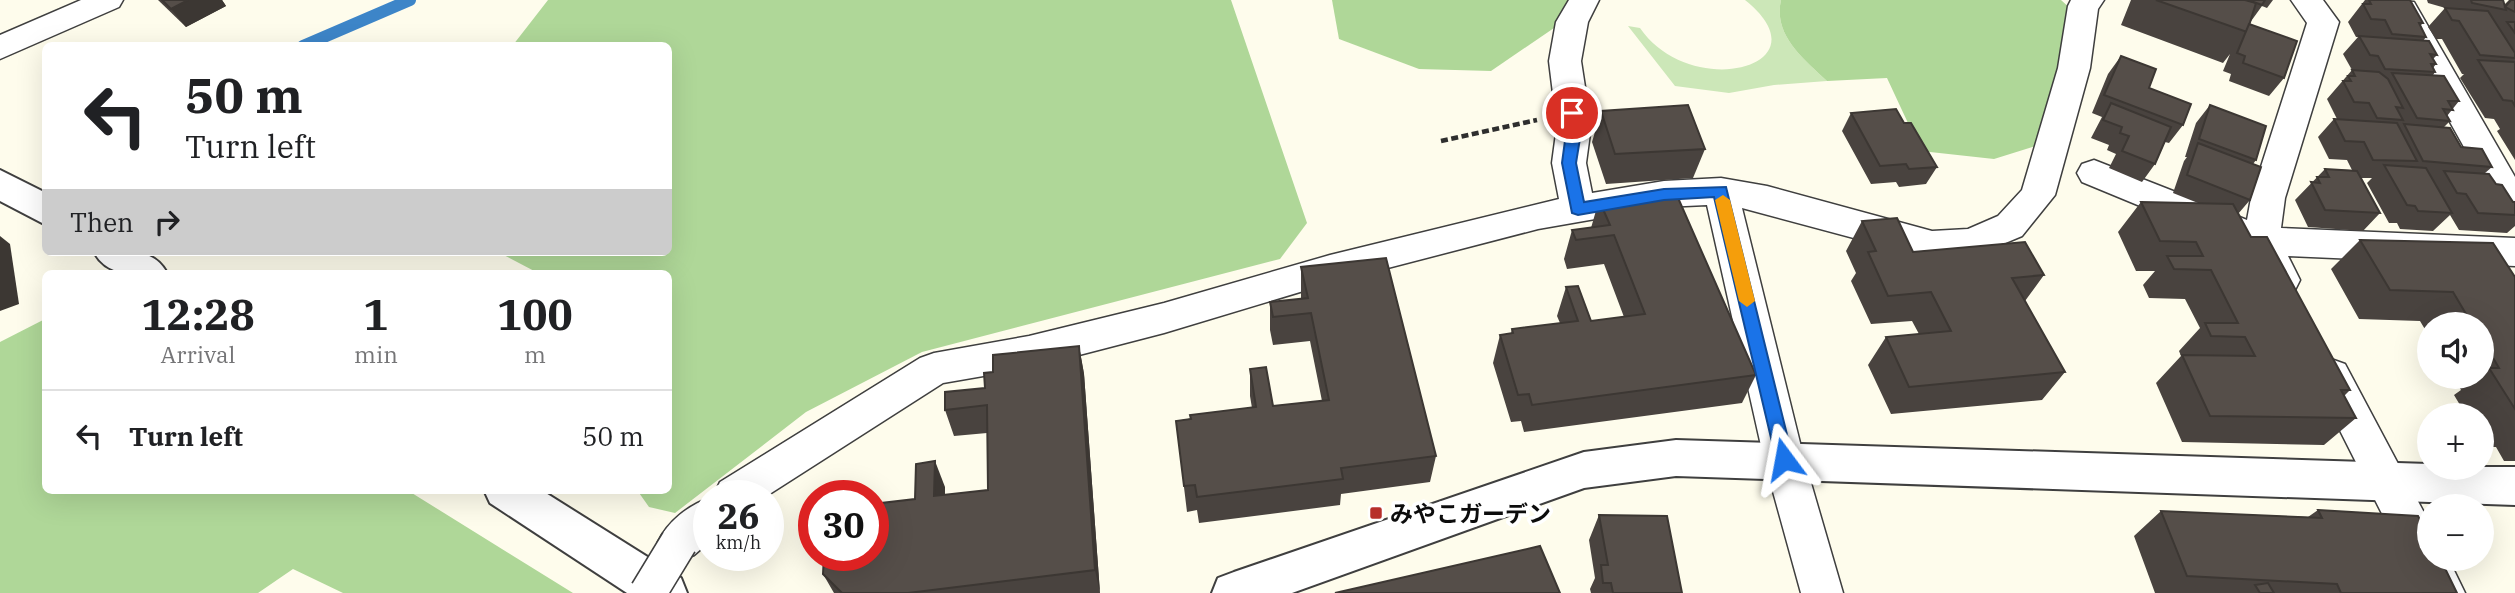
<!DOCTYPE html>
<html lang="en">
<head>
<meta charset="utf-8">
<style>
	:root { --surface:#fff; --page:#f6f6f6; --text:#202124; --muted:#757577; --line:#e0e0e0 }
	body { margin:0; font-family:"IBM Plex Serif","Noto Sans JP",serif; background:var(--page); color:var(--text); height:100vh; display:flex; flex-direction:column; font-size:26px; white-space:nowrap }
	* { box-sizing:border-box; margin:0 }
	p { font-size:23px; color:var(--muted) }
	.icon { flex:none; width:38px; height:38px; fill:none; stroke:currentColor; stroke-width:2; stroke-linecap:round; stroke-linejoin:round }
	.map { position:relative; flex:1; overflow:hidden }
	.drawer { position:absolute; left:42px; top:270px; width:630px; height:224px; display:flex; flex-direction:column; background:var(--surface); border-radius:10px; box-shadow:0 7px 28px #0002 }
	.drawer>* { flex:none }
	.hud { position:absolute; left:42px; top:42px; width:630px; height:214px; border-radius:10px; box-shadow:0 7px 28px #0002; background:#fff; color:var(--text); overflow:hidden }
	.tools { position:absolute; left:2417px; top:312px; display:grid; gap:14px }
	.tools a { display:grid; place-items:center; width:77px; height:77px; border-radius:50%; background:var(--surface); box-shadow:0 7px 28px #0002; font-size:35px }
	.speed { position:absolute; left:693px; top:480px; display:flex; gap:14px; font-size:35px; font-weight:700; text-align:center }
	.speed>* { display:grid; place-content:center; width:91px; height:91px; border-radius:50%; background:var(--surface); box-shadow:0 7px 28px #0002; line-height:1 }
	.speed small { font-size:18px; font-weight:400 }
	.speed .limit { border:10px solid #d22; background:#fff; color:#111 }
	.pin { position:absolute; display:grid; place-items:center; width:60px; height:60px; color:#fff; margin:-30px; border:4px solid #fff; border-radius:50%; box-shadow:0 2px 7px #0007 }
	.me { position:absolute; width:77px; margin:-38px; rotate:347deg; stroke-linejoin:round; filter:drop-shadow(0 0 5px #0008) }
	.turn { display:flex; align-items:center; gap:24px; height:147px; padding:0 28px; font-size:32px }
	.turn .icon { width:91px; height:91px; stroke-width:2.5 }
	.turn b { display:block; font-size:49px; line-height:60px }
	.then { display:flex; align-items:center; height:66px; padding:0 28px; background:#0003; gap:14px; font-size:26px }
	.eta { display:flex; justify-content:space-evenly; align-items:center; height:119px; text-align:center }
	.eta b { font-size:42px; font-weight:700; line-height:49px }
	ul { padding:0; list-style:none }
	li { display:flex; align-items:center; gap:21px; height:91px; padding:0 28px; border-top:2px solid var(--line) }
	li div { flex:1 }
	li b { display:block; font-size:26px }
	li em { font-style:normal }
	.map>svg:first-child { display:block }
</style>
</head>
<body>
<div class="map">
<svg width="2515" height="593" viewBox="0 0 2515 593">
	<rect width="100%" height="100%" fill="#fefcec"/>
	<path fill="#cce7b8" d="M1745 0H1781C1773 35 1803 58 1827 81L1774 85 1729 93 1675 86 1628 26 1640 28C1691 102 1829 67 1745 0Z"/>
	<g fill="#afd798">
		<polygon points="548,0 1231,0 1307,223 1280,259 922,352 806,412 675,513 649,507 637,490 668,490 668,273 538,273 498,252 668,252 668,46 513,45"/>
		<polygon points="1332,0 1595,0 1491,71 1419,69 1339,39"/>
		<path d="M1781 0H2061L2072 10 2063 67 2036 146 1994 159 1921 151 1887 78 1827 81C1803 58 1773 35 1781 0Z"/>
		<polygon points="45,319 46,490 407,490 573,593 343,593 293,569 258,593 0,593 0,342"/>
	</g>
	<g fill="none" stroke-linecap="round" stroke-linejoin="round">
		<polyline stroke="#3d85c8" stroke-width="12" points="303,46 410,0"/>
		<g stroke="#3f3f3f" stroke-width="3">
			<g id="minor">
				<polygon points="81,0 123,0 119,7 0,59 0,35"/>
				<polygon points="1569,0 1599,0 1588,22 1581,61 1591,126 1586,163 1592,193 1664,181 1721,178 1767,186 1932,231 1968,229 1998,216 2022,190 2058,68 2068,6 2071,0 2104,0 2098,9 2090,68 2055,195 2022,236 1972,257 1932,259 1742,208 1804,459 1843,593 1801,593 1764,459 1707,205 1664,207 1538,229 1330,283 1164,333 1029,368 943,383 768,495 714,495 720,482 920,358 934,353 1029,336 1164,303 1330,255 1559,199 1552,163 1557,126 1549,61 1556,22"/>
				<polygon points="2291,0 2323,0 2339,22 2285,198 2281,228 2515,238 2515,266 2288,256 2300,280 2295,290 2282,294 2269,290 2249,251 2082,182 2077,173 2082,164 2094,160 2247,220 2251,198 2307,23"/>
				<polygon points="2379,0 2414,2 2515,177 2515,221 2503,217 2387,9"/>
				<polygon points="2331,359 2345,364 2429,522 2429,558 2448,558 2465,593 2422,593 2312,375 2317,364"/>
				<path d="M709 498V542L694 555 679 561 664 555 658 542C668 521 688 506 709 498Z"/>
			</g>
		</g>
		<g stroke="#3f3f3f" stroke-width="4">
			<g id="tertiary">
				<polygon points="0,170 46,193 46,225 0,201"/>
				<path d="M94 252C121 252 152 245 167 273 140 273 109 280 94 252Z"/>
				<polygon points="1676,440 2429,464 2429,467 2515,467 2515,505 1676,476 1584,488 1292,593 1212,593 1218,578 1234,572 1584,452"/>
				<polygon points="484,490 541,490 681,578 687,593 627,593 490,503"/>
			</g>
		</g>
		<polyline stroke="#2e2e2e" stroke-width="4.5" stroke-dasharray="7 3.5" stroke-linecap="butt" points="1441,141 1537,120"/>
		<use href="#minor" fill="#fff" fill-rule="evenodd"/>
		<use href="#tertiary" fill="#fff" fill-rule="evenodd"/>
		<g stroke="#3f3f3f" stroke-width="39" stroke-linecap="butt">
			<polyline id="minor-bridge" points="648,593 679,542"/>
		</g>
		<use href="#minor-bridge" stroke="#fff" stroke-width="36"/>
	</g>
	<g fill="#49433f">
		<polygon points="158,0 222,0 226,6 186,27"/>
		<polygon points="2131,0 2273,0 2267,8 2262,6 2249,24 2284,78 2269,96 2229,81 2231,74 2223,71 2230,54 2223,63 2121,25"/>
		<polygon points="2365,0 2410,0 2423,23 2420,26 2426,37 2423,41 2437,55 2433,59 2436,64 2433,68 2435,72 2433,75 2459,101 2447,116 2450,121 2443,128 2461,147 2492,167 2485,173 2513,202 2515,202 2515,226 2507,233 2459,230 2450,215 2433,231 2400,229 2397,223 2389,223 2367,183 2372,178 2361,178 2380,213 2363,231 2308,227 2295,200 2325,169 2352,170 2347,160 2329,159 2318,137 2334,119 2337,119 2327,99 2352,70 2343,54 2358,37 2356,37 2348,22"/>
		<polygon points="2427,0 2503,0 2504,5 2509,0 2515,0 2515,160 2497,131 2500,129 2494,119 2485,118 2460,78 2464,74 2462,74 2442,39 2436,39 2428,27 2445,8 2449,9 2428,3"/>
		<polygon points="2121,56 2183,125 2169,143 2165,142 2155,164 2142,182 2109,168 2116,154 2107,150 2109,145 2091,138 2102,117 2092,113 2108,74"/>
		<polygon points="2210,105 2256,160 2253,164 2250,200 2238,214 2251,237 2350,390 2344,396 2356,418 2324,445 2182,442 2156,383 2181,356 2179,351 2200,328 2185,299 2149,298 2143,285 2155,271 2136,271 2118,232 2141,202 2198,203 2173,193 2184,161 2187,157 2185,157 2196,123"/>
		<polygon points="1601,111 1705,149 1693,178 1606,184 1592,142"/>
		<polygon points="1851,113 1904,123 1937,167 1926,184 1899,187 1896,182 1871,184 1842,131"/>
		<polygon points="1599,200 1756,375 1742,403 1524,432 1521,421 1511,422 1493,363 1500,335 1511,334 1512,329 1560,323 1557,316 1566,287 1591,321 1624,317 1604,264 1567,269 1564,259 1572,230 1591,228"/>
		<polygon points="1862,221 1913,252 2044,275 2025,301 2065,372 2042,400 1891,414 1868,365 1886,337 1919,334 1912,321 1871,324 1851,281 1856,273 1846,251"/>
		<polygon points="2360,240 2515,277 2515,461 2504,461 2496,447 2485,447 2482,441 2482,415 2466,415 2454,395 2461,390 2453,376 2482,376 2482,324 2429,324 2429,336 2420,321 2359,319 2331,269"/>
		<polygon points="1301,267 1436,456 1430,482 1341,494 1340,505 1199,523 1197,510 1187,512 1176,421 1252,408 1250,396 1250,369 1273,406 1322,401 1310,341 1273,345 1270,330 1270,302 1301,299"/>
		<polygon points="1079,346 1084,374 1100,593 834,593 823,574 915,499 945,487 945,495 988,490 987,433 954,436 945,410 985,388 993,372"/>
		<polygon points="2318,510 2457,593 2155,593 2134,536 2161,511 2308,517"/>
		<polygon points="1599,515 1682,593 1591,593 1590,589 1595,578 1589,540"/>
	</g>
	<g fill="#3c3733">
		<polygon points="188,0 222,0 226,6 186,27 171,9"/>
		<polygon points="0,236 10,244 19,304 0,311"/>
		<polygon points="1079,346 1084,374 1100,593 1095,570"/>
		<polygon points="935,461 945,487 944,522 934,496"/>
	</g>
	<g fill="#554e49" stroke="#3c3733" stroke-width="2">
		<polygon points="162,0 188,0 171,9"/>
		<polygon points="2156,0 2245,0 2256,3 2247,32"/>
		<polygon points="2248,0 2265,0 2262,5"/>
		<polygon points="2369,0 2410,0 2423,23 2419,23 2426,37 2392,34 2385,20 2371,19 2363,4 2371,4"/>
		<polygon points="2471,0 2503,0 2506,10 2472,3"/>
		<polygon points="2511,0 2515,0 2515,12 2505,7"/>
		<polygon points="2445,8 2488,11 2515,53 2515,58 2480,55 2459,21 2452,20"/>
		<polygon points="2507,22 2515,22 2515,33"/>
		<polygon points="2249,24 2297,41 2284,78 2243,63 2245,56 2237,53"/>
		<polygon points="2359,36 2429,41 2437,55 2430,54 2436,64 2431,64 2435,72 2385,69 2378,56 2370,55"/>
		<polygon points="2121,56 2156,69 2149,88 2191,104 2183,125 2104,95"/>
		<polygon points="2478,60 2515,62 2515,106 2512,101 2503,100"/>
		<polygon points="2352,70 2379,72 2388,79 2403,108 2396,107 2403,120 2377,118 2369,103 2354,102 2343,81 2351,81 2348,76 2355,76"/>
		<polygon points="2392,73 2444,76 2459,101 2448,101 2453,110 2443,109 2450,121 2417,118"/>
		<polygon points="2111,103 2171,127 2155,164 2122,151 2129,136 2120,133 2122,127 2103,120"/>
		<polygon points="1688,105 1705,149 1615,154 1601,111"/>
		<polygon points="2210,105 2266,126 2256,160 2199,139"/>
		<polygon points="1896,109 1904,123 1911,123 1937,167 1909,169 1906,164 1880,166 1851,113"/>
		<polygon points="2334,119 2397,123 2417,161 2373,160 2364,142 2345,141"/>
		<polygon points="2404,124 2450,128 2461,147 2482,149 2492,167 2423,161"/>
		<polygon points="2198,143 2261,167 2250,200 2187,175"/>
		<polygon points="2384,165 2426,168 2452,213 2418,211 2415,206 2407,205"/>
		<polygon points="2325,169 2357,171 2380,213 2325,210 2311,182 2320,183 2317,177 2329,177"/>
		<polygon points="2444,171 2489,174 2496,184 2502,185 2513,202 2515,202 2515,215 2478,213 2466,194 2457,193"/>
		<polygon points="1675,191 1756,375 1532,405 1529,394 1518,395 1500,335 1513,333 1512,329 1578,321 1566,287 1578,286 1591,321 1645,314 1614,235 1576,240 1572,230 1610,225 1599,200"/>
		<polygon points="2141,202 2233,204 2251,237 2267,237 2350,390 2341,390 2356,418 2210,416 2182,355 2255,356 2245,337 2211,336 2205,323 2238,323 2211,270 2174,269 2167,256 2203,256 2196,242 2160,241"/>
		<polygon points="1897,218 1913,252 2025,242 2044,275 2012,278 2065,372 1909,387 1886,337 1951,331 1931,292 1888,296 1868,252 1876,251 1862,221"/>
		<polygon points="2360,240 2493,243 2515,277 2515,409 2489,368 2499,368 2482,339 2482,324 2472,324 2453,292 2390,290"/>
		<polygon points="1386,258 1436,456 1341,468 1343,479 1197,497 1195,485 1184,486 1176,421 1191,419 1190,415 1256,407 1250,369 1266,367 1273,406 1329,400 1311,313 1273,317 1270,302 1308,298 1301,267"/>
		<polygon points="1079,346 1095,570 908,593 842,593 823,574 824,555 873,555 873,504 915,499 916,464 935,461 934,496 988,490 987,405 945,410 945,392 985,388 984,373 993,372 993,355"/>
		<polygon points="2318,510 2418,516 2429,537 2429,558 2440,558 2457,593 2341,593 2337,584 2187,576 2161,511 2322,518"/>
		<polygon points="1599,515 1667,516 1682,593 1613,593 1611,583 1603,583 1601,565 1608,565"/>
		<polygon points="1540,546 1560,593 1335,593"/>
		<polygon points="2268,583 2274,593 2260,593 2255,585"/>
	</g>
	<polygon fill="#1a73e8" stroke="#114b97" stroke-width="2" points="1572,108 1580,113 1582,126 1576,163 1584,202 1664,189 1726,187 1793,459 1790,465 1784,467 1776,459 1714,197 1664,200 1578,215 1572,213 1562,163 1567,126 1565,113"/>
	<polygon fill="#f59e0b" points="1723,195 1730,200 1755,301 1747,307 1739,301 1715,200"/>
	<rect fill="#b72f2a" stroke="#fff" stroke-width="2.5" x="1369" y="506" width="14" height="14" rx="3.5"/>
	<g text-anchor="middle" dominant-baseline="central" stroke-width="7" stroke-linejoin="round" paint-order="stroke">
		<g font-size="23" font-weight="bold" fill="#0c0c0c" stroke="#fff" text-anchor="start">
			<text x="1390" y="513">みやこガーデン</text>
		</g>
	</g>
</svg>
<div class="tools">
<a><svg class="icon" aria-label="sound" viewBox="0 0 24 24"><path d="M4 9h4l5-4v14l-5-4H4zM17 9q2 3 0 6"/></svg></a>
<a>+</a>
<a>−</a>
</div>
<div class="speed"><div>26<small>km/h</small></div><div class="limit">30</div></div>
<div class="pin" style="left:1572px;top:113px;background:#d93025"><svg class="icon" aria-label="arrive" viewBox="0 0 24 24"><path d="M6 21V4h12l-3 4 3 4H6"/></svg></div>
<svg class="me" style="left:1784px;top:459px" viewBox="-20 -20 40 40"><path d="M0-17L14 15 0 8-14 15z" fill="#1a73e8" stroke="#fff" stroke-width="4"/></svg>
<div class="hud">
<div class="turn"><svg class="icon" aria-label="left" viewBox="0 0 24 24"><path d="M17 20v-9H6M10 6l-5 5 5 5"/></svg><div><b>50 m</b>Turn left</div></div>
<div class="then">Then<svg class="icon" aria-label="right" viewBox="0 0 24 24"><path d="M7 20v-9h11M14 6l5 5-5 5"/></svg></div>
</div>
<section class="drawer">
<div class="eta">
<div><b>12:28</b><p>Arrival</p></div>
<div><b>1</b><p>min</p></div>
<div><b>100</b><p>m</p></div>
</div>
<ul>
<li><svg class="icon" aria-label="left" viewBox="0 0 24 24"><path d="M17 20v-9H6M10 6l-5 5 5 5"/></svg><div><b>Turn left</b></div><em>50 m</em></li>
</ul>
</section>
</div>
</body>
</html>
